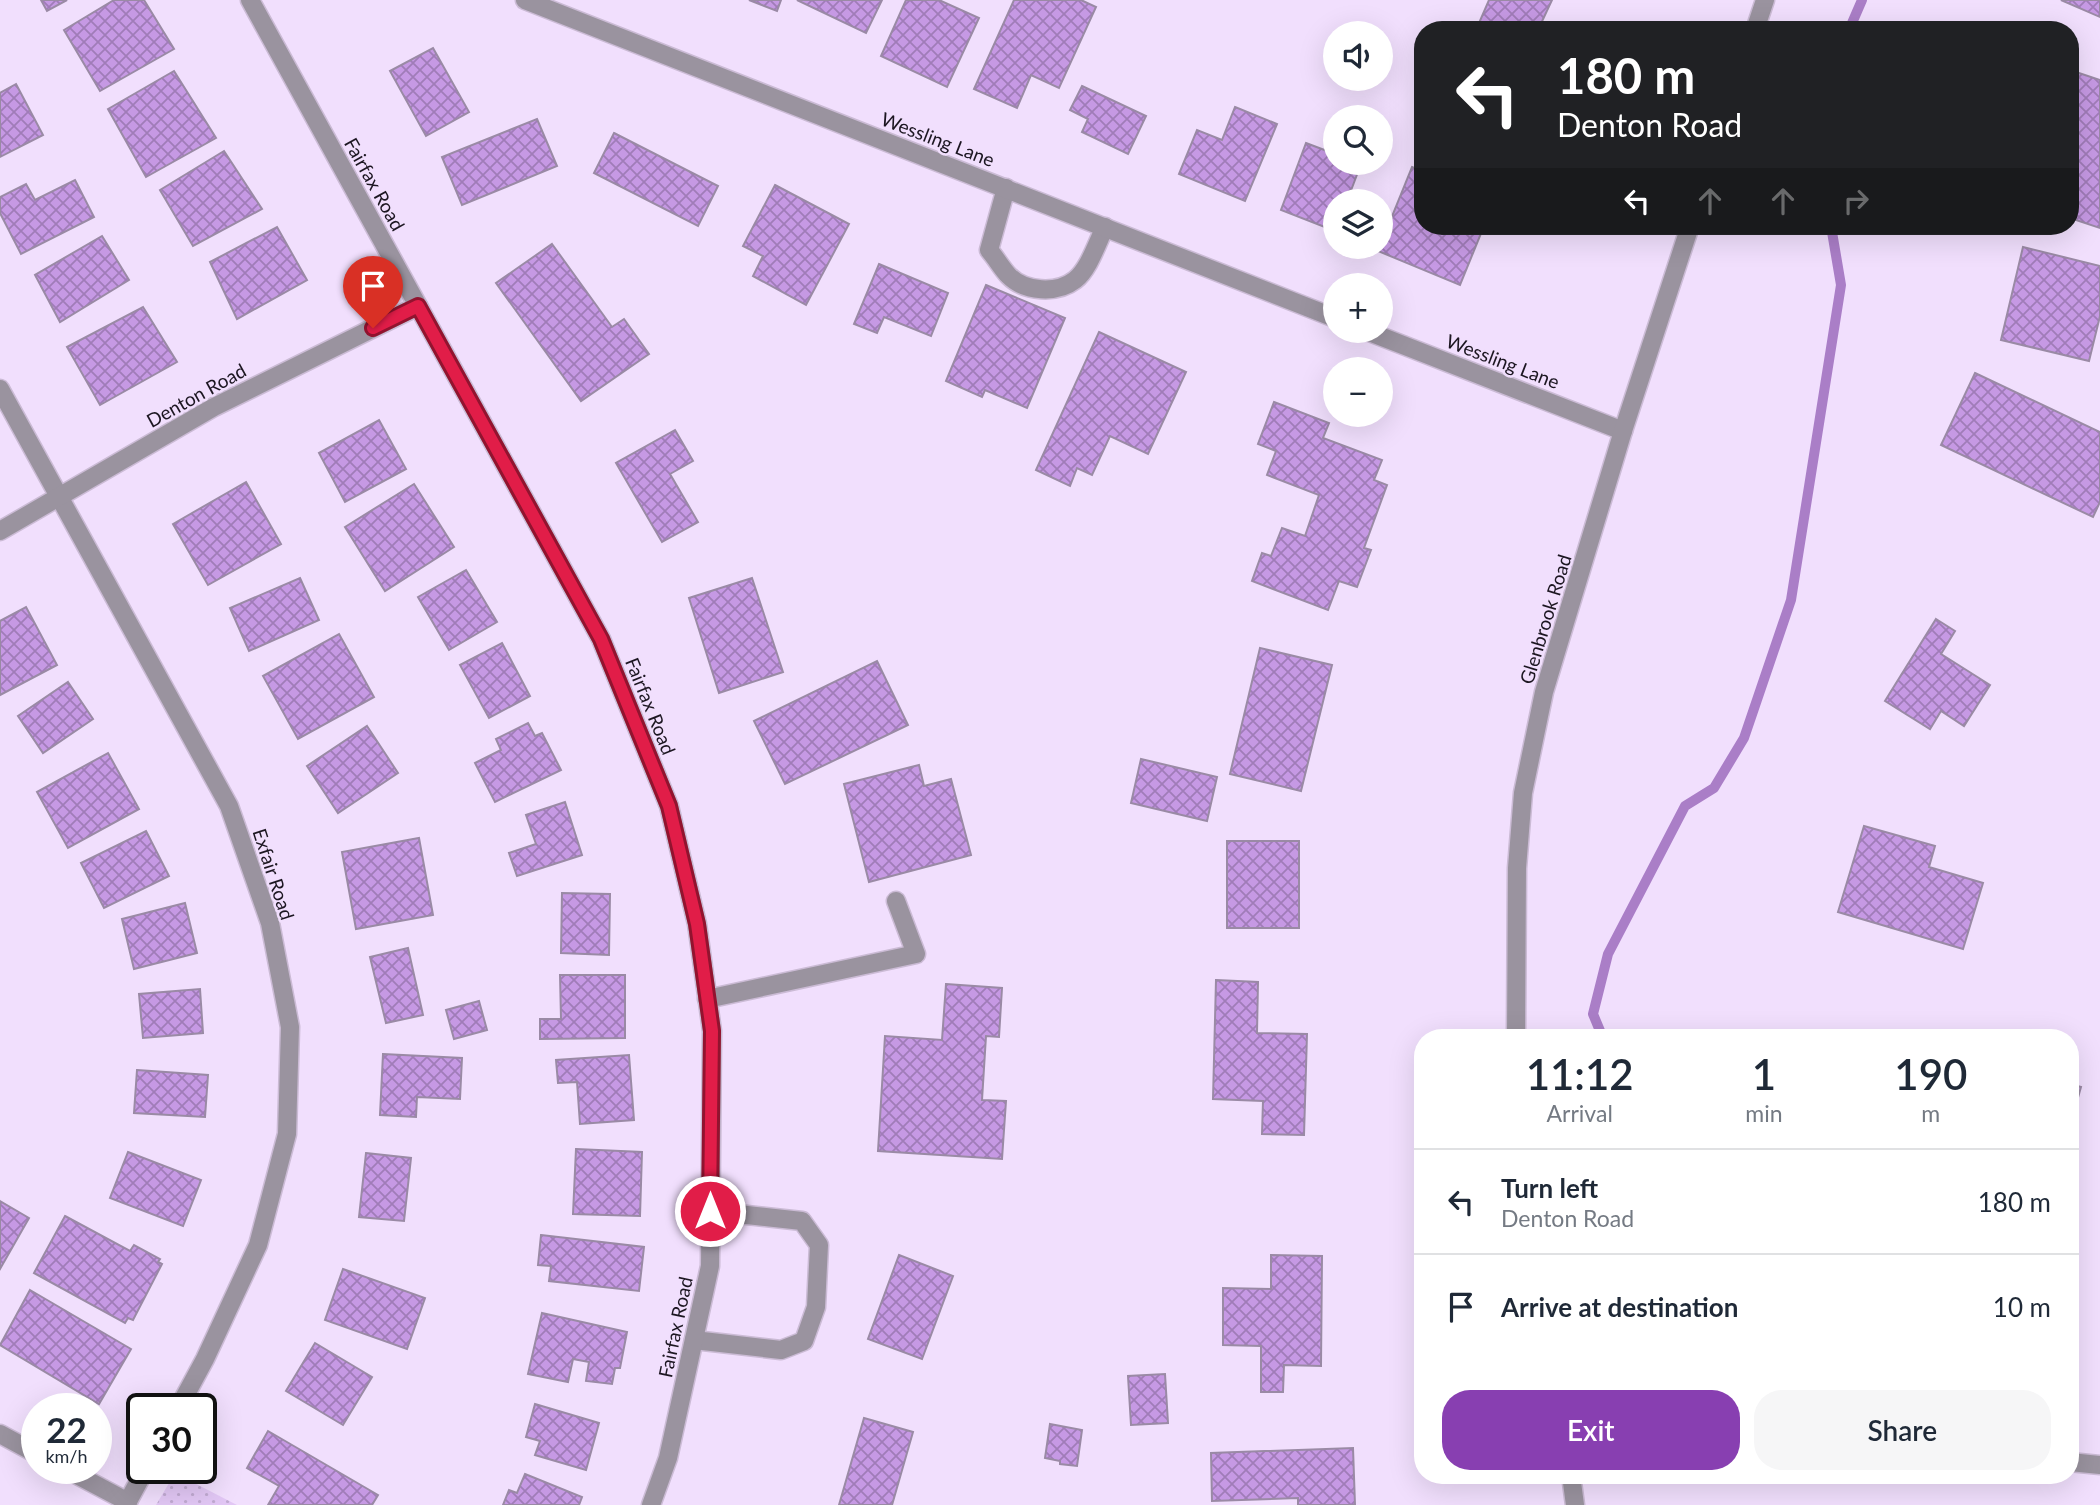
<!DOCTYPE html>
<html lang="en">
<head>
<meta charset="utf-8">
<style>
	:root { --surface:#fff; --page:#f6f6f7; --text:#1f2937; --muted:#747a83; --line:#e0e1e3; --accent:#883fb1 }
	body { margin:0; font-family:Lato,sans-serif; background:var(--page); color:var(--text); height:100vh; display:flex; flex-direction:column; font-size:26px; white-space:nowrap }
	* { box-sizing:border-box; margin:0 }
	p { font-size:23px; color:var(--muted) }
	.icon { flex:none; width:38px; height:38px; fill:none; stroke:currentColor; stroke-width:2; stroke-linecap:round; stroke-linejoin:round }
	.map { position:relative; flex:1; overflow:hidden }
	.drawer { position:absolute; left:1414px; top:1029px; width:665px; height:455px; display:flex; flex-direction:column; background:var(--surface); border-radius:28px; box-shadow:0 7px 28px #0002 }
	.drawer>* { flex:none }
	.banner { position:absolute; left:1414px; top:21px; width:665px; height:214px; border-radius:28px; box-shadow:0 7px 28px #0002; background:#202124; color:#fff; overflow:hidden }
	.tools { position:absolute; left:1323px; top:21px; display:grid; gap:14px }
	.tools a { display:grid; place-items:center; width:70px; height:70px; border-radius:50%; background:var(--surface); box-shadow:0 7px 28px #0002; font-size:35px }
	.speed { position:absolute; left:21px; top:1393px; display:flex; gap:14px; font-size:35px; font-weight:700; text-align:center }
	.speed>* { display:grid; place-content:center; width:91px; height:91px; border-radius:50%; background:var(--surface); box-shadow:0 7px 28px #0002; line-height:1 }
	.speed small { font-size:18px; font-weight:400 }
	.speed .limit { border:4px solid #111; border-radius:10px; background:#fff; color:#111 }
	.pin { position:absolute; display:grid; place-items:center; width:60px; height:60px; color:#fff; margin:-72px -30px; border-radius:50% 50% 50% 0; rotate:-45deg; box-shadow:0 0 7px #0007 }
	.pin .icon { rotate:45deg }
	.me { position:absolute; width:77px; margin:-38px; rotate:0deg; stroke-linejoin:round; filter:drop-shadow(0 0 5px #0008) }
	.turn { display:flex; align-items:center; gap:24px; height:147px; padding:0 28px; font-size:32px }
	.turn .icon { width:91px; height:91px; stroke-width:2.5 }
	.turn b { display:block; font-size:49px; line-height:60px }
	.lanes { display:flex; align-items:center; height:66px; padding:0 28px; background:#0003; justify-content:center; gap:35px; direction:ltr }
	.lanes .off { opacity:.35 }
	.eta { display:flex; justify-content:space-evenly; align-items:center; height:119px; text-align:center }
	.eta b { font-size:42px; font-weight:600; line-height:49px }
	.button { display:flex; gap:14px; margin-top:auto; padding:14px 28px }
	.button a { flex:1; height:80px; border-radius:28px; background:var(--accent); color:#fff; font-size:28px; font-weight:600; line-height:80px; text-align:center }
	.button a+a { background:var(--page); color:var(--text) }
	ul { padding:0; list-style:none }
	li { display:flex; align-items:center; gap:21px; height:105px; padding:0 28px; border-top:2px solid var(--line) }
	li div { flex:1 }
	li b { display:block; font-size:26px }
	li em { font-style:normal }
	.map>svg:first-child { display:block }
</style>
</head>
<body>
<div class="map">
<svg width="2100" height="1505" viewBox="0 0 2100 1505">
	<defs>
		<pattern id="park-dots" width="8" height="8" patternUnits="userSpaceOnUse" patternTransform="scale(1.75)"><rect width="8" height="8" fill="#e2c7f5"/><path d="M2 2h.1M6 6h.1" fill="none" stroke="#c1aad2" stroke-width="1.8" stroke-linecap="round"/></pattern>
		<pattern id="building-cross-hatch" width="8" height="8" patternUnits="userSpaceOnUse" patternTransform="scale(1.75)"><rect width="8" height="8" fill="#c699e4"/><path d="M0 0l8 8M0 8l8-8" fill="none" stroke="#a07cb8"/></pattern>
	</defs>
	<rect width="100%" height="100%" fill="#f1dffd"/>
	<polygon fill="url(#park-dots)" points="175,1473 237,1505 156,1505"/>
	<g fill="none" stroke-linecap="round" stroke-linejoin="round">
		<g stroke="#aa7ec7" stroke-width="10">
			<polyline points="1849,30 1862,0"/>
			<polyline points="1603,1038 1593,1014 1608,954 1685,806 1714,788 1744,738 1791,600 1841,285 1831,226"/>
		</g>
	</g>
	<g fill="url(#building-cross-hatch)" stroke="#9a8aa5" stroke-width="2">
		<polygon points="41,0 67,0 47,11"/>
		<polygon points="114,0 144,0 174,49 100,91 64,30"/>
		<polygon points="749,0 781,0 777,11"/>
		<polygon points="797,0 882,0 866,33"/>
		<polygon points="906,0 939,0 979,18 947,87 881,56"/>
		<polygon points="1014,0 1081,0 1096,7 1059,88 1031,75 1017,108 974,89"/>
		<polygon points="1489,0 1552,0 1538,30 1476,30"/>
		<polygon points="2061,0 2100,0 2100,17"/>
		<polygon points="433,48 469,112 426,136 390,71"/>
		<polygon points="2070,70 2100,80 2100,228 2070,218"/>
		<polygon points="174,71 216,138 146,177 108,109"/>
		<polygon points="16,84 43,135 0,157 0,93"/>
		<polygon points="1082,86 1146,116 1128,154 1082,132 1088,119 1070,110"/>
		<polygon points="1235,107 1277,124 1245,201 1179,174 1197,130 1222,140"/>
		<polygon points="537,119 557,166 462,205 442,157"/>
		<polygon points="614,133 718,186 698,226 594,173"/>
		<polygon points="1306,143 1335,154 1335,163 1361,164 1347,201 1335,201 1335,231 1281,210"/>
		<polygon points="224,151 262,209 193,246 160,190"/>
		<polygon points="1412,167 1423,172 1423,226 1484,226 1460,285 1378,251"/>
		<polygon points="75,180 94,217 21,254 0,213 0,197 26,184 35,200"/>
		<polygon points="775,185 849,224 806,305 753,276 763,256 743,246"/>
		<polygon points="277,227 307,280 237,319 210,262"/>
		<polygon points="102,236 129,280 60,322 35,275"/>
		<polygon points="552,244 612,327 624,319 649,354 581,401 496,283"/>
		<polygon points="2023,247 2100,266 2100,316 2089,361 2001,340"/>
		<polygon points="879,264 948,293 931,336 884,317 877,333 854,324"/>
		<polygon points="986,285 1065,318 1027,408 985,390 982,397 946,381"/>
		<polygon points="143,307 177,362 100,405 67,347"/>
		<polygon points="1099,332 1186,372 1148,454 1110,436 1092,475 1077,468 1070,486 1036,470"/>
		<polygon points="1975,373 2100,432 2100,502 2093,517 1941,445"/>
		<polygon points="1274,402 1329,423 1323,438 1382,460 1374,480 1387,485 1364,548 1371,550 1357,587 1339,581 1328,610 1252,581 1262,553 1271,556 1282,528 1305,536 1319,495 1267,475 1276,451 1258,444"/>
		<polygon points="379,420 406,469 345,502 319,453"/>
		<polygon points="675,430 693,461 670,474 698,522 662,542 616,463"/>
		<polygon points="246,482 281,544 208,585 173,524"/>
		<polygon points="414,484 454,547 385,591 345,527"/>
		<polygon points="466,570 497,622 449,650 418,597"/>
		<polygon points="300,578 319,620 249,651 230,608"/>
		<polygon points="752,578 783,672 719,693 689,598"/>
		<polygon points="26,607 57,665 0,695 0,621"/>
		<polygon points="1936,619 1955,631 1941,654 1990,685 1964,726 1941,711 1930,729 1885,701"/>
		<polygon points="339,634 374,697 298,739 263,676"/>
		<polygon points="502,643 530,696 489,718 460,665"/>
		<polygon points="1260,648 1332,665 1301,791 1230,774"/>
		<polygon points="877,661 908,725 785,784 754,721"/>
		<polygon points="68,682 93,719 43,753 18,716"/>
		<polygon points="528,723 535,736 542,733 561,770 495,802 475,763 501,750 496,739"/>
		<polygon points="367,726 398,773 338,813 307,766"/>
		<polygon points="108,753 139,809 68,848 37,792"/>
		<polygon points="1141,759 1217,777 1207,821 1131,803"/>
		<polygon points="919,765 924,786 951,779 971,855 869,882 844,784"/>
		<polygon points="565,802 582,855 517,876 509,853 536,844 526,815"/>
		<polygon points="1864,826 1935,846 1929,867 1983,883 1963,949 1838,912"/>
		<polygon points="146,831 169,876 104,908 81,863"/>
		<polygon points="419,838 433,915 356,929 342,852"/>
		<rect x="1227" y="841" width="72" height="87"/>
		<polygon points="562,893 610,894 609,955 561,953"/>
		<polygon points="185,903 197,953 134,969 122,919"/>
		<polygon points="408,948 423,1015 386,1023 370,957"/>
		<polygon points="560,975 625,975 625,1038 540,1039 540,1019 561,1019"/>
		<polygon points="1216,980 1258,982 1257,1033 1307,1034 1304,1135 1262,1134 1263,1101 1213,1099"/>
		<polygon points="946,984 1002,988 999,1037 986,1036 982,1100 1006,1101 1002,1159 878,1151 885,1036 942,1040"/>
		<polygon points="200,989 203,1033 143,1038 139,994"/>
		<polygon points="479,1001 487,1030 454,1039 446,1010"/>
		<polygon points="383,1054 462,1058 460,1099 417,1097 416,1117 380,1115"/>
		<polygon points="629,1055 634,1120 580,1124 577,1082 558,1083 556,1060"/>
		<polygon points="137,1070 208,1075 205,1117 134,1113"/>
		<polygon points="2070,1084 2081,1087 2070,1126"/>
		<polygon points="576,1149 642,1152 640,1216 573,1214"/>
		<polygon points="128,1152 201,1180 183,1226 110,1198"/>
		<polygon points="366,1153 411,1158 404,1221 359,1217"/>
		<polygon points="0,1201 29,1218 0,1269"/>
		<polygon points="65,1216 130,1251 134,1245 160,1259 158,1262 162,1264 133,1320 128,1318 125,1323 34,1273"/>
		<polygon points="541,1235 644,1247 639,1291 549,1281 551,1266 538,1265"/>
		<polygon points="899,1255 953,1276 922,1359 868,1339"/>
		<polygon points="1271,1255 1322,1256 1321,1366 1284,1365 1283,1392 1261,1392 1261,1346 1223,1345 1223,1288 1271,1289"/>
		<polygon points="343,1269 425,1298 407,1349 325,1320"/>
		<polygon points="30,1290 131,1349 99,1404 0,1345"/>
		<polygon points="542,1313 627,1332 620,1368 615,1368 612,1384 586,1381 589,1362 573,1359 568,1382 528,1374"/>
		<polygon points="315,1343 372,1377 343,1425 286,1391"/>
		<polygon points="1165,1374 1168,1423 1131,1425 1128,1376"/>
		<polygon points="535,1404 599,1423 586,1470 535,1455 540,1441 526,1437"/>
		<polygon points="864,1418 913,1432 892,1505 839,1505"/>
		<polygon points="1050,1424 1082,1430 1077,1466 1060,1464 1060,1461 1045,1458"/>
		<polygon points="268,1431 378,1495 372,1505 268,1505 279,1486 247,1468"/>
		<polygon points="1353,1448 1355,1505 1298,1505 1298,1498 1212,1501 1211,1453"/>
		<polygon points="525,1474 582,1497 579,1505 503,1505 509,1490 517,1493"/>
	</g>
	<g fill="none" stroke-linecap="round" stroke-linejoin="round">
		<g stroke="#cbbbd5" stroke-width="21">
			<g id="service">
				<path d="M1006 188 989 250C996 258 1002 269 1009 276 1025 292 1057 294 1075 280 1089 269 1097 243 1105 227"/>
				<polyline points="707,999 916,954 896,901"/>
				<polyline points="694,1340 781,1350 804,1341 816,1307 819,1245 802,1221 710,1211"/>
			</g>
		</g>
		<g stroke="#cbbbd5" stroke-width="21">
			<g id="minor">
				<polyline points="250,0 601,639 669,806 697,924 712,1031 710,1266 668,1458 651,1505"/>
				<polyline points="525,0 1335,318"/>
				<polyline points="1755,30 1765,0"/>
				<polyline points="1367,331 1623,431"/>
				<polyline points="0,389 229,806 270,923 290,1027 287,1134 258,1245 205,1359 178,1409"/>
				<polyline points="0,531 214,407 418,306"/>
				<polyline points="1516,1038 1517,868 1523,793 1544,692 1623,431 1690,226"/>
				<polyline points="0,1434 37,1454"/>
				<polyline points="2070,1462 2100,1465"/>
				<polyline points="64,1468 128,1502"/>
				<polyline points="1571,1475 1575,1505"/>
				<polyline points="126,1505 146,1468"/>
			</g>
		</g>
		<use href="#service" stroke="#9a939f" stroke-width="18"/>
		<use href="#minor" stroke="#9a939f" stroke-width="18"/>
	</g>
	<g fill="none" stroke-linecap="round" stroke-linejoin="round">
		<g stroke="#92132f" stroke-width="18">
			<polyline id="route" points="373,328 418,306 601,639 669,806 697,924 712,1031 710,1211"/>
		</g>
		<use href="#route" stroke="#e11d48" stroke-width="12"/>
	</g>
	<g text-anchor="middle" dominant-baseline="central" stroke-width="5" stroke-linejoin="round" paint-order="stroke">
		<g font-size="19" fill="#1c1621" stroke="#f1dffd">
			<text transform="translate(938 139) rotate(21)">Wessling Lane</text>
			<text transform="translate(375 184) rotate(61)">Fairfax Road</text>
			<text transform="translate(1503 361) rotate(21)">Wessling Lane</text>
			<text transform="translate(196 395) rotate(-29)">Denton Road</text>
			<text transform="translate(1545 619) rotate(-73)">Glenbrook Road</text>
			<text transform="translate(651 706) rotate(68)">Fairfax Road</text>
			<text transform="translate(274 874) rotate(72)">Exfair Road</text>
			<text transform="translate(675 1327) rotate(-78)">Fairfax Road</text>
		</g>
	</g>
</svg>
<div class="tools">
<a><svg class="icon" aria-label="sound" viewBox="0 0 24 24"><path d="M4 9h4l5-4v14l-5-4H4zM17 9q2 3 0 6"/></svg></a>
<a><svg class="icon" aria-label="search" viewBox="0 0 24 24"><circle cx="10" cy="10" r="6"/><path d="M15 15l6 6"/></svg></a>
<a><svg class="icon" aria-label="layers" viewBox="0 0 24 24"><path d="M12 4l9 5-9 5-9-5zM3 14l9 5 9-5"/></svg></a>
<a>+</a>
<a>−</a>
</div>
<div class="speed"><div>22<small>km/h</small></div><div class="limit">30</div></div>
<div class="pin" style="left:373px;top:328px;background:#d93025"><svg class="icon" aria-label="arrive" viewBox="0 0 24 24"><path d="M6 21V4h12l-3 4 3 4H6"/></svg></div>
<svg class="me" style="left:710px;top:1211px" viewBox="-20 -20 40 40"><circle r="17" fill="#e11d48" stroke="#fff" stroke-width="3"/><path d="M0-11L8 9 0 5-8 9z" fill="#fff"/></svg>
<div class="banner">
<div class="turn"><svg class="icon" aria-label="left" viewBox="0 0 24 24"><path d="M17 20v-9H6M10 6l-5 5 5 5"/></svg><div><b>180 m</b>Denton Road</div></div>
<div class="lanes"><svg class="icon" aria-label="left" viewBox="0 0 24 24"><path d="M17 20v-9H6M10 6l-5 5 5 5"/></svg><svg class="icon off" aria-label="ahead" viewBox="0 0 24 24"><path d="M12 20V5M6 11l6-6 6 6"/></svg><svg class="icon off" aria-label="ahead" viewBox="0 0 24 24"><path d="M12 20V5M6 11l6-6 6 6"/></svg><svg class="icon off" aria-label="right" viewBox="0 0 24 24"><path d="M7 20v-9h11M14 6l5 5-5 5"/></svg></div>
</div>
<section class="drawer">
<div class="eta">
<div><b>11:12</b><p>Arrival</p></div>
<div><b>1</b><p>min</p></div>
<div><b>190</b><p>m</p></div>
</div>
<ul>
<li><svg class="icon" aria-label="left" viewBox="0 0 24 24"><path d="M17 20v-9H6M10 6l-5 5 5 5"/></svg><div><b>Turn left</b><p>Denton Road</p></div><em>180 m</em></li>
<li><svg class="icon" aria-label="arrive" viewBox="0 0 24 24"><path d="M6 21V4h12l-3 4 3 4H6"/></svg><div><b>Arrive at destination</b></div><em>10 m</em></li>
</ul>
<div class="button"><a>Exit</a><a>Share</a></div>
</section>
</div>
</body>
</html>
